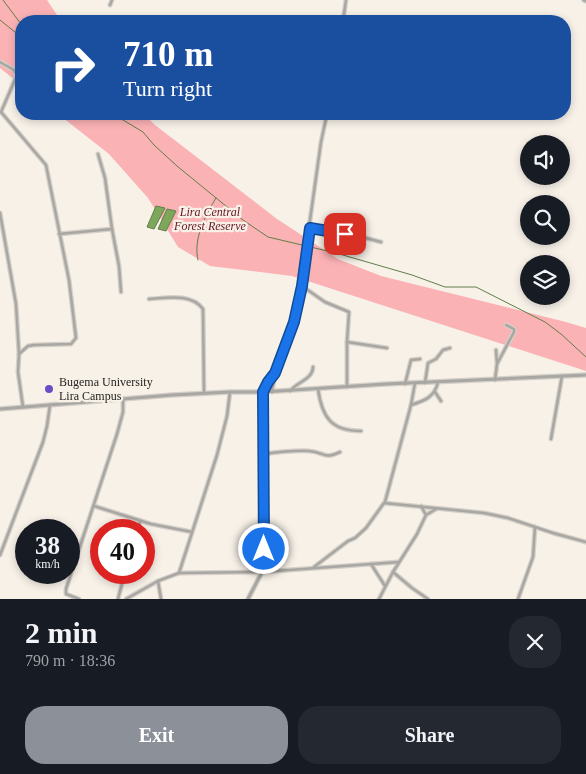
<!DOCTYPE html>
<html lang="en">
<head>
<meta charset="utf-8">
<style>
	:root { --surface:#171b24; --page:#242831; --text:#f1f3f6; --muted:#9ea1a6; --accent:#8c9099 }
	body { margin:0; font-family:Georgia,serif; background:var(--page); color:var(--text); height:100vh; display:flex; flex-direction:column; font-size:19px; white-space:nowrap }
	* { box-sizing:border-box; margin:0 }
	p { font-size:16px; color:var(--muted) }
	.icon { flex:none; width:28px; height:28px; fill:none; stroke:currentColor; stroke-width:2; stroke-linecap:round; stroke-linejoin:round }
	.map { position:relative; height:599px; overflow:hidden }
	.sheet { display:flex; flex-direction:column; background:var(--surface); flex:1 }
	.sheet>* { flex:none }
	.hud { position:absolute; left:15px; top:15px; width:556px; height:105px; border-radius:20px; box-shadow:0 2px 8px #0003; background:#1a4fa0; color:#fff; overflow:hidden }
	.controls { position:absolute; left:520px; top:135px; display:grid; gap:10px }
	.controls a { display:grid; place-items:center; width:50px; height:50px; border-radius:50%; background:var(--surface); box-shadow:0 2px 8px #0003; font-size:25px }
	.speed { position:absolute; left:15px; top:519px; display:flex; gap:10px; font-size:25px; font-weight:700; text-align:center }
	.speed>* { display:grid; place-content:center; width:65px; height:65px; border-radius:50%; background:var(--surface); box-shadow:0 2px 8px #0003; line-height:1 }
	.speed small { font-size:12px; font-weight:400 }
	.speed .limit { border:8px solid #d22; background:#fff; color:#111 }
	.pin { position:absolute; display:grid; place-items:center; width:42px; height:42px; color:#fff; margin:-21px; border-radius:10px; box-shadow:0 2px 8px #0006 }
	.me { position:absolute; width:55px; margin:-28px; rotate:0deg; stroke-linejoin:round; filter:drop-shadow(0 0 4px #0008) }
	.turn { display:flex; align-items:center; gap:18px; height:105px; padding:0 25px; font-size:22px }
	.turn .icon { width:65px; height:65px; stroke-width:2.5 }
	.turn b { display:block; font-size:35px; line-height:42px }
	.round { display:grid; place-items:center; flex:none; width:52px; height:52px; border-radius:20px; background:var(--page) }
	.headline { display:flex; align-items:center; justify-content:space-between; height:85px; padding:0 25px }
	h1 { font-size:30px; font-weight:800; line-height:38px }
	.primary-button { display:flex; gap:10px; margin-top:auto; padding:10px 25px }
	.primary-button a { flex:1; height:58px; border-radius:20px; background:var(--accent); color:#fff; font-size:20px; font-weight:800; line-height:58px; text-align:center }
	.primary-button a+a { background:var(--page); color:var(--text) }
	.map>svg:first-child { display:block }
</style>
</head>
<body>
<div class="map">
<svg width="586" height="599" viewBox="0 0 586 599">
	<rect width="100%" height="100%" fill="#f7f1e8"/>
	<g fill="#fbb2b5">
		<polygon points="0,0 47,0 61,21 21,21 21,85 0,68"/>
		<polygon points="58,114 144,114 155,125 277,219 338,259 381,276 566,322 586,328 586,371 292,276 210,266 178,247 148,198 109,154"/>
	</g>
	<g fill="#7da75b" stroke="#617e48">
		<polygon points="156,206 165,208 154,229 147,227"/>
		<polygon points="167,209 176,211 166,231 158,229"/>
	</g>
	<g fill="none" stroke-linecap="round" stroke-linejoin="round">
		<g stroke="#617e48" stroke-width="1">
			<polyline points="3,0 21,24"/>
			<polyline points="0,20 21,37"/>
			<polyline points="113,114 143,132 154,145 177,166 243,220 268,237 336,253 412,275 445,287 476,287 545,322 561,334 586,357"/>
			<path d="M198 260C193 239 205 216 216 198"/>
		</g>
		<g stroke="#d4cfc7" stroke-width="5">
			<g id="minor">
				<polyline points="110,5 112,0"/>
				<polyline points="343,21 346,0"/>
				<polyline points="0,62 14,70 17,75 1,112"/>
				<polyline points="1,112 46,165 69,280 76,338 71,344 34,345 28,346 19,354"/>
				<polyline points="0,213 16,304 19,354 18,372 23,407"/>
				<polyline points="309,228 362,237 381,242"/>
				<polyline points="112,229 119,266 121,292"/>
				<polyline points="59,234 112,229 105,178 98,154"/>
				<polyline points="302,286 325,302 349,312 347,342 347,387"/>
				<path d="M149 299C167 298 191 293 203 309L204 393"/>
				<polyline points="347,342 387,348"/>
				<polyline points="496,350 497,363"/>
				<polyline points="495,380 497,364 514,332 514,329 506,325"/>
				<polyline points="425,383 428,363 436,359 443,350 450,348"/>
				<polyline points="405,384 411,360 420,359"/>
				<path d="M318 389C322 417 331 431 361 431"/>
				<path d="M290 391C297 382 313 379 313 367"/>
				<polyline points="263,392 268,382 274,374"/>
				<polyline points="272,392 275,373 291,332 298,305 321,142 327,114"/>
				<polyline points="435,392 441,401"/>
				<polyline points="411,405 415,383"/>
				<polyline points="551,439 562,376"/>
				<path d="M264 454C279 452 294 450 309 451 325 452 323 460 340 452"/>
				<path d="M385 502 411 405C424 401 435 397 438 382"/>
				<polyline points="94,506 151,524 192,532"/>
				<polyline points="421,506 426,515"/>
				<polyline points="138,530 140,521"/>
				<polyline points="0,555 43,442 47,426 50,405"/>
				<polyline points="371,564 385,586"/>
				<polyline points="314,567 348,541 355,538 366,528 384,503 484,513 508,518 553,533 586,542"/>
				<polyline points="393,572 412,588 428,599"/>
				<polyline points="179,573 217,455 227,416 230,392"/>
				<polyline points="158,581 161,599"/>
				<polyline points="79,599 66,594 66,589 117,434 123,412 123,399"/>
				<polyline points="118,599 125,572"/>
				<polyline points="126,599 158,581 179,573 262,572 399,562"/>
				<polyline points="379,599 393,572 417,534 426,515 436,509"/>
				<polyline points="518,599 533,557 535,527"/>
			</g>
		</g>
		<g stroke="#d4cfc7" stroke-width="5.5">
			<g id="tertiary">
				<polyline points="584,0 586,1"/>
				<polyline points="0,409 172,395 230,392 263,392 386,384 586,375"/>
				<polyline points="248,599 262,572 264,564 263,392"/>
			</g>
		</g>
		<use href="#minor" stroke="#a8a7a3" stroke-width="2.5"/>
		<use href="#tertiary" stroke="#a8a7a3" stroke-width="3"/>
	</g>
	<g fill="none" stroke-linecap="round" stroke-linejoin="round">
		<g stroke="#114b97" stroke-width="12">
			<polyline id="route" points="264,549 263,392 268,382 275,373 294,322 302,286 310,228 345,234"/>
		</g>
		<use href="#route" stroke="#1a73e8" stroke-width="9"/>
	</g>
	<circle fill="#694dc6" stroke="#f7f1e8" stroke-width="2" cx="49" cy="389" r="5"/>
	<g text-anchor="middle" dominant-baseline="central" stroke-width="4.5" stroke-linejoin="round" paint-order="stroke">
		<g font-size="12" font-style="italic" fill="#651221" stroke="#f7f1e8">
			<text x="210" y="212">Lira Central<tspan x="210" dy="14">Forest Reserve</tspan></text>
		</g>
		<g font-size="12" fill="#1f1d1a" stroke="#f7f1e8" text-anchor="start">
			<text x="59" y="382">Bugema University<tspan x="59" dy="14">Lira Campus</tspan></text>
		</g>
	</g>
</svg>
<div class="controls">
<a><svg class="icon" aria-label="sound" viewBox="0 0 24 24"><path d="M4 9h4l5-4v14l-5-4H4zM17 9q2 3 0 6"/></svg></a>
<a><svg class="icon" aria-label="search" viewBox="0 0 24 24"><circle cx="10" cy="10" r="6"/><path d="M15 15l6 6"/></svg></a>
<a><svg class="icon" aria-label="layers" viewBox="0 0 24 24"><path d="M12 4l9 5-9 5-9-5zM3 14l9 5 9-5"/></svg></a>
</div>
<div class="speed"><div>38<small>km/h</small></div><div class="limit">40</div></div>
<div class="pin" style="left:345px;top:234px;background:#d93025"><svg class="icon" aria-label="arrive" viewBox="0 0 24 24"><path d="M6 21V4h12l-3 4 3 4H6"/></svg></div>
<svg class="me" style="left:264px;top:549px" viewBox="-20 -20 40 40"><circle r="17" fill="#1a73e8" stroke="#fff" stroke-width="3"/><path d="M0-11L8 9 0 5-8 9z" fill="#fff"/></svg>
<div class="hud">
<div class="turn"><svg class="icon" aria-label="right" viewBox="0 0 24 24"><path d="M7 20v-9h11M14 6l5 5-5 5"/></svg><div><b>710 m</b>Turn right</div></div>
</div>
</div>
<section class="sheet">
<div class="headline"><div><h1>2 min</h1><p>790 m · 18:36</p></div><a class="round"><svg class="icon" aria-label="close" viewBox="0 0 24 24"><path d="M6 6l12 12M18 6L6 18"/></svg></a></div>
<div class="primary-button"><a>Exit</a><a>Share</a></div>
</section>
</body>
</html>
